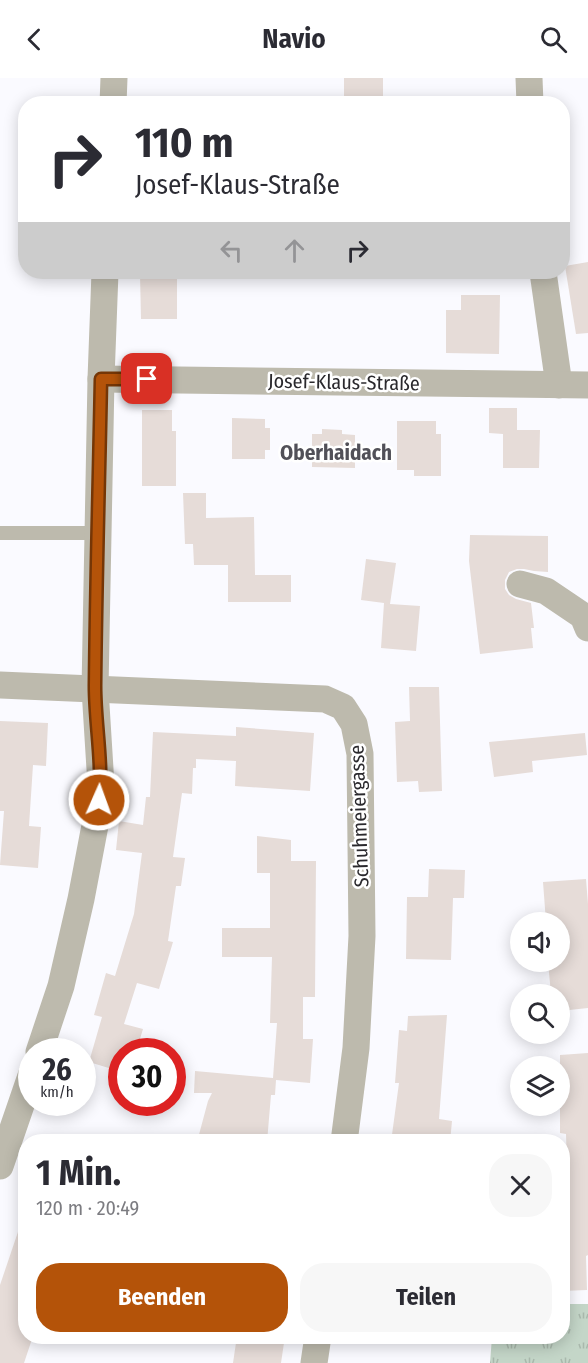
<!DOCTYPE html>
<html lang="de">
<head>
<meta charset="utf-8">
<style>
	:root { --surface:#fff; --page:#f7f7f7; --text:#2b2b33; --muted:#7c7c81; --accent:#b45309 }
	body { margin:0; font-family:"Fira Sans Condensed",sans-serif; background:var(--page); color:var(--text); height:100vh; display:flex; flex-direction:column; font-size:22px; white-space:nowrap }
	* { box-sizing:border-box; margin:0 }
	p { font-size:20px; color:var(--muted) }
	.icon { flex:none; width:33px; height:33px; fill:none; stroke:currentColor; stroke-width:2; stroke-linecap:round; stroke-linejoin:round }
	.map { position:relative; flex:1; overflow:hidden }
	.side { position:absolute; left:18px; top:1056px; width:552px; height:210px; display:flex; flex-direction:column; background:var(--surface); border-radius:24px; box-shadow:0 3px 15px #0003 }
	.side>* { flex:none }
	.banner { position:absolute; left:18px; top:18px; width:552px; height:183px; border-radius:24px; box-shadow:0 3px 15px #0003; background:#fff; color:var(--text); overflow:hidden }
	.controls { position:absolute; left:510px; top:834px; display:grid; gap:12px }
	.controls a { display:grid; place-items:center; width:60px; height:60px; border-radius:50%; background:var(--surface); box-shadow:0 3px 15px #0003; font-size:30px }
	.speed { position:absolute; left:18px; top:960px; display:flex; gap:12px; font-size:30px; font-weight:700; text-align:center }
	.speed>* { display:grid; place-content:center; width:78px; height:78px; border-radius:50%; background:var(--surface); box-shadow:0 3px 15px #0003; line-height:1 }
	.speed small { font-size:15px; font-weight:400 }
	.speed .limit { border:9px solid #d22; background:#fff; color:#111 }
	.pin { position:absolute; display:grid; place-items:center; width:51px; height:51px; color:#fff; margin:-26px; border-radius:12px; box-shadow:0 3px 9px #0006 }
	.me { position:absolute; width:66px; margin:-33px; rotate:2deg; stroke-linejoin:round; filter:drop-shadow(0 0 4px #0008) }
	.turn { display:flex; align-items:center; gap:21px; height:126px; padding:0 18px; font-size:27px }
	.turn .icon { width:78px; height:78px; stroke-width:2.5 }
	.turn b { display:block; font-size:42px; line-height:51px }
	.lanes { display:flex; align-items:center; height:57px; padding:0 18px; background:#0003; justify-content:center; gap:30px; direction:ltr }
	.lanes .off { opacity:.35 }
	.round { display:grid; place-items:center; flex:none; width:63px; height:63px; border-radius:24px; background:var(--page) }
	.head { display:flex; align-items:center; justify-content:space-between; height:102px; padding:0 18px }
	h1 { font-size:36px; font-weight:700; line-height:45px }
	.button { display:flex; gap:12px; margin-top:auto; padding:12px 18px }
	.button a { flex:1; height:69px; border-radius:24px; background:var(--accent); color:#fff; font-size:24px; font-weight:700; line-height:69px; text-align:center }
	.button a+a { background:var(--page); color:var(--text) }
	header { display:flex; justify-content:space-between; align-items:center; height:78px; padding:0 18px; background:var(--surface); font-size:27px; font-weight:700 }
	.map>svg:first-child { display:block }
</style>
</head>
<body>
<header><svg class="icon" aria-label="back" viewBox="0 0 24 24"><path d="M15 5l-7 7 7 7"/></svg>Navio<svg class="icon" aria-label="search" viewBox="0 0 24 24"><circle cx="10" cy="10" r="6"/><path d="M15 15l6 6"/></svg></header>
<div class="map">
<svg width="588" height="1285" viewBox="0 0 588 1285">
	<defs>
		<pattern id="grass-tufts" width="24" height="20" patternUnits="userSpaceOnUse" patternTransform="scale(1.5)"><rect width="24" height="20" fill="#c4d6c8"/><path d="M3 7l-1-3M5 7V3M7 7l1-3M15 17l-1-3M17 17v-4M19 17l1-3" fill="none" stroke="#a9b8ac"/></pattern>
	</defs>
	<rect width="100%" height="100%" fill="#fafaff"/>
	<polygon fill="url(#grass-tufts)" points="563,1226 588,1226 588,1285 490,1285 492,1259 562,1258"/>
	<g fill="#e6dcd8">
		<rect x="344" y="0" width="39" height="23"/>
		<polygon points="588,184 588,255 576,256 565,188"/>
		<polygon points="140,196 177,196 177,241 141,241"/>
		<polygon points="461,217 500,217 499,276 446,275 446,232 461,232"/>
		<polygon points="489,330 517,330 517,352 540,352 539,390 503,390 503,356 489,355"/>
		<polygon points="142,332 172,332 172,353 176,353 176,408 142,408"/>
		<polygon points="232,340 265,341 265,350 270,350 270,372 265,372 265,381 232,381"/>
		<polygon points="397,343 436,343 436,356 441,356 441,398 414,398 414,392 397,392"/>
		<polygon points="322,351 342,352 342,356 355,357 355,390 312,389 312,356 322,356"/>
		<polygon points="183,415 206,415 206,440 254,439 255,497 291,497 291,524 228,524 228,487 194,487 193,466 185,466"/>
		<polygon points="470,457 548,458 548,494 534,493 524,491 517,491 509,494 505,502 505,511 509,517 516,521 531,525 534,550 531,550 533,570 480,576 469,483"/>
		<polygon points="366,481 396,485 390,526 420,528 416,573 381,570 384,525 361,522"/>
		<polygon points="409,609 439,609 442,713 419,714 418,703 397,704 395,644 410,643"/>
		<polygon points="0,643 48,645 46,688 33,687 29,748 41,749 38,790 0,787 4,733 0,733"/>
		<polygon points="236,649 314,655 310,713 235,708 236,683 196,681 196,690 193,690 192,716 182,715 173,779 185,780 181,808 176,808 168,863 173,864 159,911 137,905 124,946 143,951 136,974 122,974 122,994 89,984 102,939 94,937 106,895 115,898 134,836 142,775 116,772 119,743 143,747 146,719 150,719 153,654 236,658"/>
		<polygon points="585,655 587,677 532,683 533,694 494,699 489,664"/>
		<polygon points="257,758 291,762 291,783 316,783 315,919 303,919 303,961 313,961 310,1005 276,1002 275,1017 271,1017 267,1064 197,1064 208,1023 212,1015 194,1015 195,993 273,1000 277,945 270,945 272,879 222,879 222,850 270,850 270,795 257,795"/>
		<polygon points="429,791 465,792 464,820 453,820 451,882 406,881 407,819 428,819"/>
		<polygon points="586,801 588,826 588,930 560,933 560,916 551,916 548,884 560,884 560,844 546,844 543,804"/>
		<polygon points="447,937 439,1041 452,1043 450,1064 391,1064 399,1005 395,1005 399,952 407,953 408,938"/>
		<polygon points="588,975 588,1177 586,1178 587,1212 562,1213 562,1122 568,1121 566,1056 560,1055 560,977"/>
		<polygon points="22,1142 26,1143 26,1258 33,1258 24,1285 0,1285 0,1207"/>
		<polygon points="237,1258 285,1258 281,1285 233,1285"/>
	</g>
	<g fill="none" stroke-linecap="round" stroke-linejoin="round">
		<polyline stroke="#bdbaad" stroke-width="14" points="0,455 98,455"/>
		<g stroke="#bdbaad" stroke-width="27">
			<polyline points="529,0 530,26"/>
			<polyline points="113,26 114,0"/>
			<polyline points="543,194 559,307"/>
			<polyline points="101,301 588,307"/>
			<polyline points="520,506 546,513 583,538 588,550"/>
			<polyline points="0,607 325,621 343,629 354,646 360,676 362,858 356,970 344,1064"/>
			<polyline points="39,974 61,908 81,821 97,737 101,707 95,611 101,301 105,194"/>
			<polyline points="0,1088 32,995"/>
			<polyline points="314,1285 318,1258"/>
		</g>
	</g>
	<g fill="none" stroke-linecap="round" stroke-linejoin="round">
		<g stroke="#753606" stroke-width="15">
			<path id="route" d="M99 722C103 684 95 646 95 608 96 505 99 403 101 301H147"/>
		</g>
		<use href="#route" stroke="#b45309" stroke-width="10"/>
	</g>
	<g text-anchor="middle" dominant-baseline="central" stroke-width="5" stroke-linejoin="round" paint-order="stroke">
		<g font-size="20" fill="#2a292d" stroke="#fff">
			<text transform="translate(344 304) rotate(1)">Josef-Klaus-Straße</text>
			<text transform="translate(359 738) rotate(-92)">Schuhmeiergasse</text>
		</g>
		<g font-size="21" font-weight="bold" fill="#515058" stroke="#fff">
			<text x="336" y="375">Oberhaidach</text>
		</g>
	</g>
</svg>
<div class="controls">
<a><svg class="icon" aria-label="sound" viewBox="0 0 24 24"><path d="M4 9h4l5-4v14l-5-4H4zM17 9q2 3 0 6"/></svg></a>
<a><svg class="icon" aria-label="search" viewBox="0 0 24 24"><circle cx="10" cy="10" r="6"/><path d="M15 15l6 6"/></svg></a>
<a><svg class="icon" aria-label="layers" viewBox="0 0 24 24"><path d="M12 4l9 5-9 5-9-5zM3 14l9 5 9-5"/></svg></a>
</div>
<div class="speed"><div>26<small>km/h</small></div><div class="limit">30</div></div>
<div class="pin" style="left:147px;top:301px;background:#d93025"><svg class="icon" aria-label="arrive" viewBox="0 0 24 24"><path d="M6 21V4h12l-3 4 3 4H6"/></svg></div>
<svg class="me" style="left:99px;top:722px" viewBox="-20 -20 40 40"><circle r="17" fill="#b45309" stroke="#fff" stroke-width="3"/><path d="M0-11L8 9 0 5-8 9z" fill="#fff"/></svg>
<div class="banner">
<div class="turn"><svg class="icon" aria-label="right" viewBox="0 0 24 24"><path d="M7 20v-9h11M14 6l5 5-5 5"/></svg><div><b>110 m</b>Josef-Klaus-Straße</div></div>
<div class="lanes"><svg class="icon off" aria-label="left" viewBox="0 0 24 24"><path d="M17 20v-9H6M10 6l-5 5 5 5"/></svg><svg class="icon off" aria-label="ahead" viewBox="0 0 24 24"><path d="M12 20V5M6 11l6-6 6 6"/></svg><svg class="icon" aria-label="right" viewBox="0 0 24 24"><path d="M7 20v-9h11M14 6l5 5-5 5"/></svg></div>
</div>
<section class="side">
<div class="head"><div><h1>1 Min.</h1><p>120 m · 20:49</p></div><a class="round"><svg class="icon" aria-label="close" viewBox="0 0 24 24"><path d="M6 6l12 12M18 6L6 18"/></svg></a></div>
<div class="button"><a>Beenden</a><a>Teilen</a></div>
</section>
</div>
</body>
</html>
